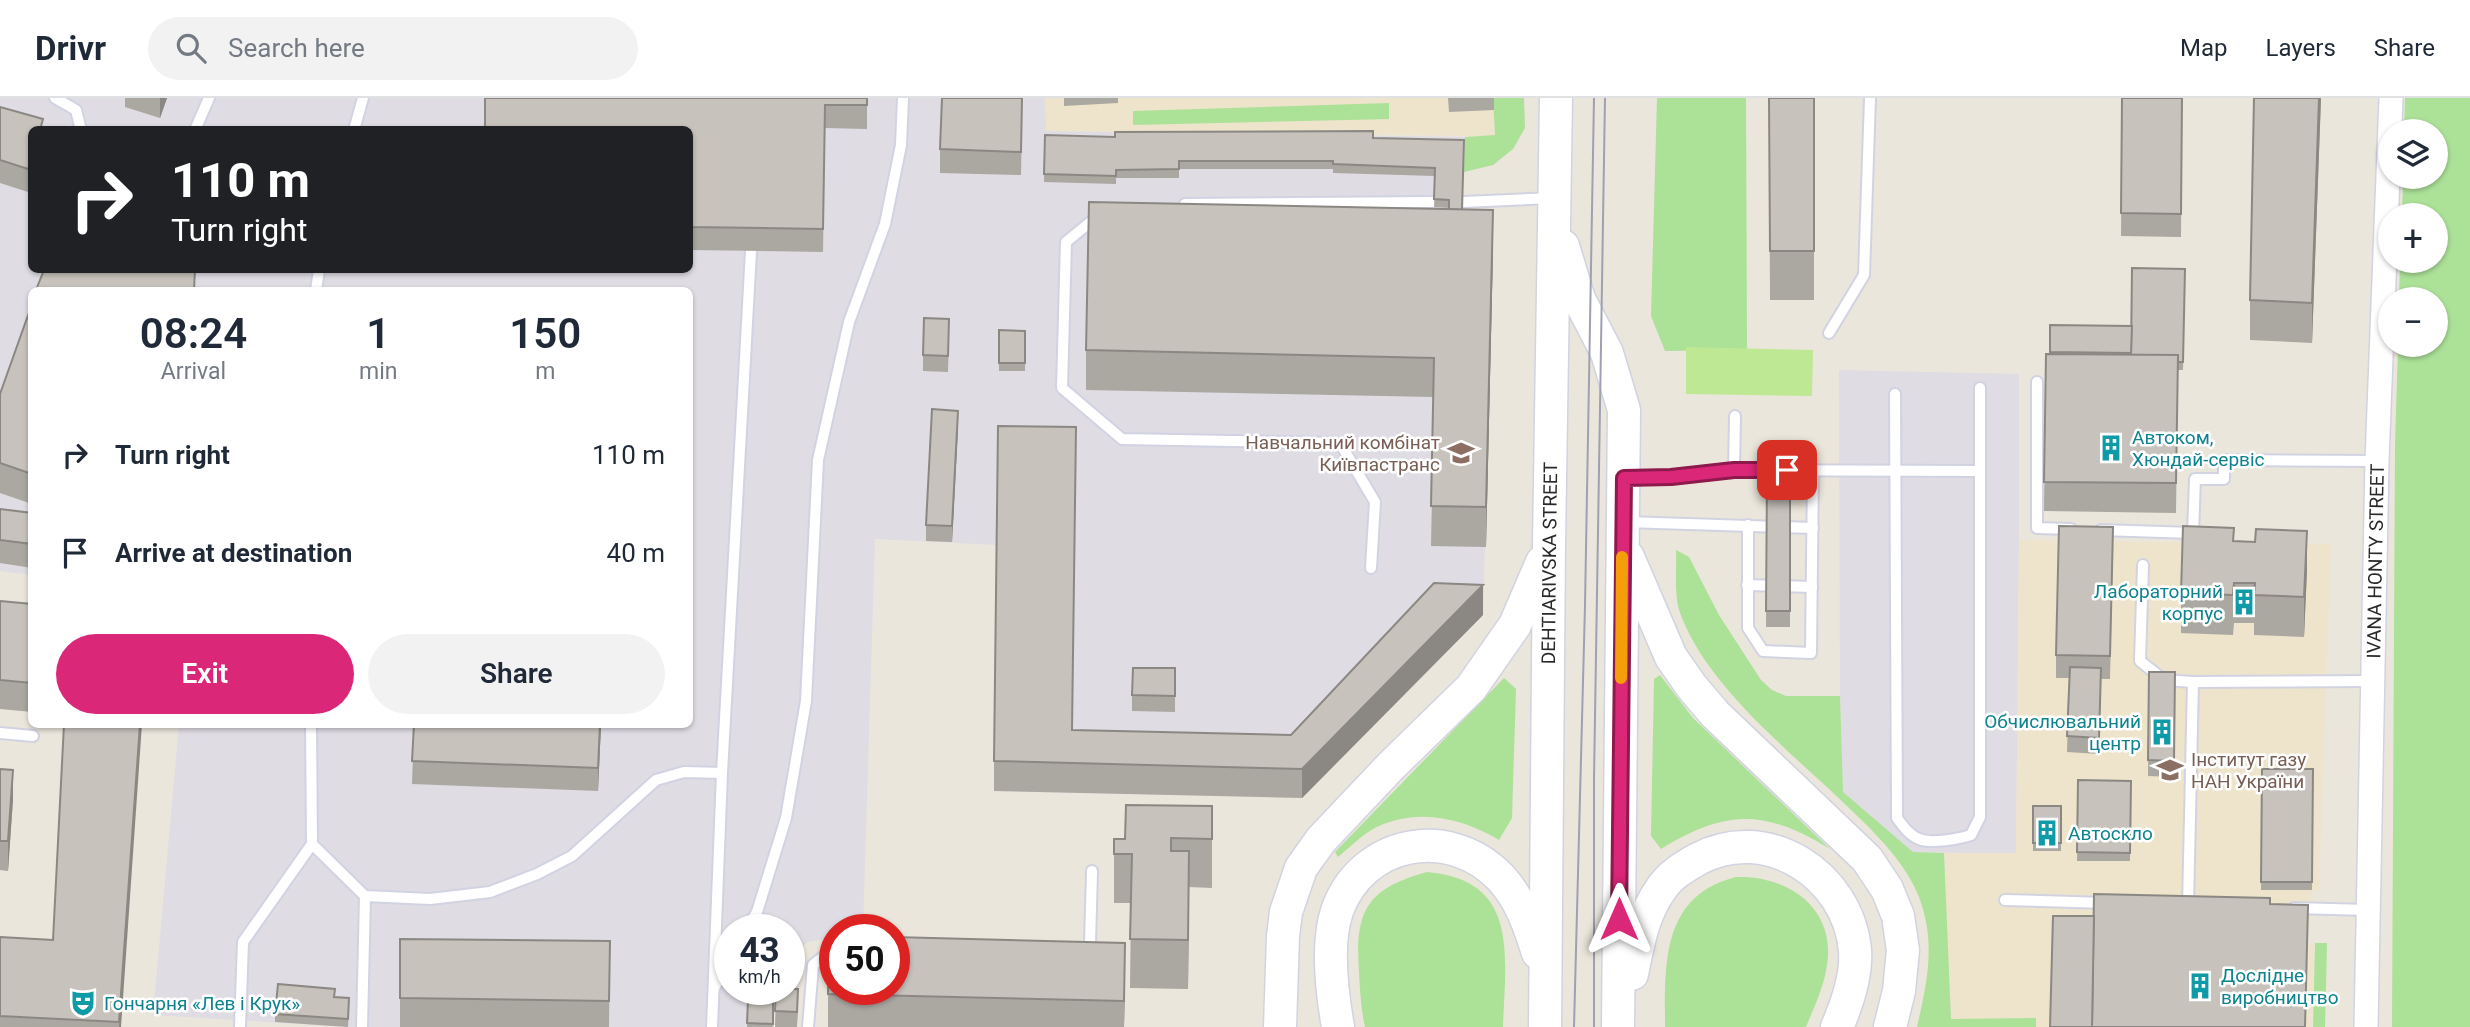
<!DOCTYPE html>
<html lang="en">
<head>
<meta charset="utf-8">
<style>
	:root { --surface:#fff; --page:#f2f2f3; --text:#1f2937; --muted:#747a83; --line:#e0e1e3; --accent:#db2777 }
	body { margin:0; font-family:Roboto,sans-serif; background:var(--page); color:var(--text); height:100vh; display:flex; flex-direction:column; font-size:26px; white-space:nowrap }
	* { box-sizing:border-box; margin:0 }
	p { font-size:23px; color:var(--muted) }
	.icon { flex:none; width:38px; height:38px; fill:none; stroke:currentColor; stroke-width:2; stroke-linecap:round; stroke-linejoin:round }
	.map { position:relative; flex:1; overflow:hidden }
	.sheet { position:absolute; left:28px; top:189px; width:665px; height:441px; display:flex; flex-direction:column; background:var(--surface); border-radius:10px; box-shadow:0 2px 5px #0004 }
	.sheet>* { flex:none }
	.hud { position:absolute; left:28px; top:28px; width:665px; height:147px; border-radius:10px; box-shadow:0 2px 5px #0004; background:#202124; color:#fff; overflow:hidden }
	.controls { position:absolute; left:2378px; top:21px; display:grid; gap:14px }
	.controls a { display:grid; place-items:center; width:70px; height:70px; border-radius:50%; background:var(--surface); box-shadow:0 2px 5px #0004; font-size:35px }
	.speed { position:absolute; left:714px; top:816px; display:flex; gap:14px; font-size:35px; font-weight:700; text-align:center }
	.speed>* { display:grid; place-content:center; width:91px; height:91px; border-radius:50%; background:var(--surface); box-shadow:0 2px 5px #0004; line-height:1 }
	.speed small { font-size:18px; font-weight:400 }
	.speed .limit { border:10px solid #d22; background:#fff; color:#111 }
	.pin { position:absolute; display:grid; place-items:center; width:60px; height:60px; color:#fff; margin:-30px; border-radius:14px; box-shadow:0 4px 10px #0006 }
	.me { position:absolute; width:77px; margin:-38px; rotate:0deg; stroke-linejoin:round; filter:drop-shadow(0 0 5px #0008) }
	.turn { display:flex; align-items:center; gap:24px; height:147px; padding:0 28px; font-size:32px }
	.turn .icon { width:91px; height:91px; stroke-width:2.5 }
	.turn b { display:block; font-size:49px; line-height:60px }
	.eta { display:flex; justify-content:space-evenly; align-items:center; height:119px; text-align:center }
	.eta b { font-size:42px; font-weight:600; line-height:49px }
	.action { display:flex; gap:14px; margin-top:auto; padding:14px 28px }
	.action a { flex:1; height:80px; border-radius:42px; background:var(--accent); color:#fff; font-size:28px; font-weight:600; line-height:80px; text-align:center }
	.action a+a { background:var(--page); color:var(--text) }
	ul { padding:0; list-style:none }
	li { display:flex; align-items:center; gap:21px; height:98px; padding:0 28px }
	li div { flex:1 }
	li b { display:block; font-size:26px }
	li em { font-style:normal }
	header { display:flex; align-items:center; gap:42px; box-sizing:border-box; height:98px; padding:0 35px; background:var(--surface); border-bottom:2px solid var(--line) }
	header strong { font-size:33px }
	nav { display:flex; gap:38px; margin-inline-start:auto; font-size:24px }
	.search { width:490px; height:63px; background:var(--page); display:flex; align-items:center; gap:18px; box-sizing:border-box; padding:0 24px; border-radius:38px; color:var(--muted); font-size:26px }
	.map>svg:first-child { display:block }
</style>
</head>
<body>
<header>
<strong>Drivr</strong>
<div class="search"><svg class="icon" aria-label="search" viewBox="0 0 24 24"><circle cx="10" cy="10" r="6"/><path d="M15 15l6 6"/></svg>Search here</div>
<nav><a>Map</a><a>Layers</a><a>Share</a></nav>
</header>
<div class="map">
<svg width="2470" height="929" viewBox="0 0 2470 929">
	<rect width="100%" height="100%" fill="#ebe6db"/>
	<g fill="#dfdce4" fill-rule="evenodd">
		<path d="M0 0H1045L1047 33 1465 39 1461 151 1493 152 1483 517 1302 700 994 693 997 447 875 441 863 831H835V839L808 844 800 851 797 912 774 911 773 929H348L153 917 179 627 690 626V192H32L31 477 0 473ZM32 32H690V172H32ZM730 831H789V891H730Z"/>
		<polygon points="1839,272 2019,276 2019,442 2016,756 1913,754 1843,694 1840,598"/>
	</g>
	<g fill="#ede4cb">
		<polygon points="1045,0 1493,0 1495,38 1046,33"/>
		<polygon points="2019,442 2331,446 2319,792 2312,793 2307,846 2314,846 2312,929 1950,929 1944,755 2016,755"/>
	</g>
	<g fill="#ace198">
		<polygon points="1493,0 1524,0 1525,30 1513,51 1493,67 1464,74 1465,39 1495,37"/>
		<polygon points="1657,0 1746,0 1747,252 1665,253 1651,218"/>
		<polygon points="2405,0 2470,0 2470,929 2392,929 2395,347 2398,247 2436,247 2436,201 2399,201 2400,163 2436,163 2436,117 2402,117 2403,79 2436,79 2436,33 2404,33"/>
		<polygon points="1389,5 1389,21 1133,27 1133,13"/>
		<path d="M1676 452 1689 459 1719 517 1761 582 1772 592 1786 598H1840L1843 694 1913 754 1944 755 1951 921 2036 920V929H1917C1925 894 1933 859 1926 824 1918 775 1880 740 1846 707 1792 655 1710 591 1682 520 1673 500 1677 473 1676 452Z"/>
		<path d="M1660 577 1693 620 1830 751C1765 711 1726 711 1661 751L1651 738 1654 581Z"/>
		<path d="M1504 580 1516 591 1512 720 1499 742C1461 719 1414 709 1373 731 1361 738 1349 750 1338 759L1335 754Z"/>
		<path d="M1427 774C1521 782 1505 859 1503 929H1365C1361 911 1360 893 1359 874 1355 813 1366 791 1427 774Z"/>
		<path d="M1736 779C1788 777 1836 810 1827 867 1824 889 1814 909 1806 929H1665C1665 866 1661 798 1736 779Z"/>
		<polygon points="2315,845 2327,845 2325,929 2313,929"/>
	</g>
	<polygon fill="#bee894" points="1686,249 1813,252 1812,298 1686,296"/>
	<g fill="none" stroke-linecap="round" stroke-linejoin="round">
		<g stroke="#d1d3e2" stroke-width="14">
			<g id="service">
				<polyline points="55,0 76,12 81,32"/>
				<polyline points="195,32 209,0"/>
				<polyline points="354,32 363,0"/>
				<polyline points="1463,104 1551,100"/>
				<polyline points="1185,106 1434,104"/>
				<polyline points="1099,117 1066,144 1062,290 1122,341 1340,345 1375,404 1371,470"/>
				<polyline points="316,192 319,172"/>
				<polyline points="1829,235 1864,177 1870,0"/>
				<polyline points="2037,284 2037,430 2071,431"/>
				<path d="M1895 296 1897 720C1903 728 1909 737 1919 741 1931 746 1959 741 1971 737L1980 719V290"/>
				<polyline points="1734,372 1735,318"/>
				<polyline points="1626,380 1671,379 1734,372 1980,373"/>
				<polyline points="1626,424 1813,430"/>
				<polyline points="1748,427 1748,530 1763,553 1811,555 1813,372"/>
				<polyline points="2101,432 2193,435 2195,381 2224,381 2224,362 2377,363"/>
				<polyline points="2143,467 2140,563 2164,582 2193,584 2372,583"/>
				<polyline points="1747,487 1812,489"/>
				<polyline points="0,635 33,638"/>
				<polyline points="312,746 365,798 430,801 490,794 537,776 572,758 656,682 684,674 722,675"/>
				<polyline points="2005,802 2107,805"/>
				<polyline points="2188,807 2193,584"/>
				<polyline points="2294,810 2368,812"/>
				<polyline points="747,831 757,814 786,720 806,603 818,362 849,224 885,126 901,47 903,0"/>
				<polyline points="1084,855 1090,846 1092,773"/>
				<polyline points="714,890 730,862"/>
				<polyline points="240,929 243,844 312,746 311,626"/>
				<polyline points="362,929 365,798"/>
				<polyline points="712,929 722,675 751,153"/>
				<polyline points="808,929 813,867 823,859 835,860"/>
			</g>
		</g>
		<g stroke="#d1d3e2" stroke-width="26">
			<g id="minor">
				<path id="s1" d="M2366 929 2377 363 2391 0"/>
			</g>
		</g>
		<g stroke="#d1d3e2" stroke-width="35">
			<g id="secondary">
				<polyline points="1563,148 1579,201 1607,255 1624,312 1618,929"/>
				<polyline points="1628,459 1671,559 1692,589 1715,616 1867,761 1887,791 1898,818 1903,852 1899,893 1890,929"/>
				<path d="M1632 876C1638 846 1643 816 1661 791 1670 777 1684 769 1698 761 1767 724 1848 777 1855 852 1857 878 1847 906 1837 929"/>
				<polyline points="1280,929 1283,838 1286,814 1301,770 1321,742 1390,669 1471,590 1515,527 1542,464"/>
				<path d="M1338 929C1332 895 1326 846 1337 813 1362 742 1450 726 1501 780 1521 802 1529 827 1538 855"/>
				<path id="s2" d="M1545 929 1549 446 1556 0"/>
			</g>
		</g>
		<use href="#service" stroke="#fff" stroke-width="10"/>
		<use href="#minor" stroke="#fff" stroke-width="23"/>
		<use href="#secondary" stroke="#fff" stroke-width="32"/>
		<g stroke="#9ea0b3" stroke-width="2">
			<polyline points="1574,929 1585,507 1594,0"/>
			<polyline points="1594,929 1594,681 1605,0"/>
		</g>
	</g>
	<g fill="#aba7a1">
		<polygon points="125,0 167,0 160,20 125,9"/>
		<polygon points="867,0 867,31 825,30 823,154 690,152 690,32"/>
		<polygon points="1064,0 1118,0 1118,5 1064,8"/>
		<polygon points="1448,0 1494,0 1494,12 1449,14"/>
		<polygon points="1769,0 1814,0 1814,202 1770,202"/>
		<polygon points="2122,0 2182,0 2181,139 2121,138"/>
		<polygon points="2321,0 2312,245 2250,242 2250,202"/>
		<polygon points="0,9 43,32 32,32 32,84 28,94 0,85"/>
		<polygon points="1022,23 1021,77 940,75 940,51"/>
		<polygon points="1045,37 1115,39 1373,40 1464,42 1462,112 1493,152 1486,449 1431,448 1434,299 1086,292 1086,252 1449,111 1449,110 1434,109 1435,78 1333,75 1333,71 1179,71 1179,80 1116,80 1116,86 1044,84"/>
		<polygon points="2185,171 2183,272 2178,272 2176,415 2044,413 2046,256 2050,256 2050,227 2132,228"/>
		<polygon points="32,206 32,406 0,395 0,296"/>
		<polygon points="999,232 1025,233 1025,273 999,273"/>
		<polygon points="949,237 948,274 923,273 923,257"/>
		<polygon points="958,329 952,444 926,443 926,427"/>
		<polygon points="1767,379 1790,379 1790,529 1766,529"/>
		<polygon points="0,411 32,415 32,470 0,465"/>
		<polygon points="2234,443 2307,472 2304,539 2254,537 2254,525 2234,525 2233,537 2181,535 2181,495"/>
		<polygon points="2113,452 2110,581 2101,581 2099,656 2067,654 2069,580 2056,580 2056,557"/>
		<polygon points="0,503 32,506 32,614 0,611"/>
		<polygon points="1483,517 1302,700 994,693 994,663 1072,632 1291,637"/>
		<polygon points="1175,570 1175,614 1132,613 1132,597"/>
		<polygon points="2149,574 2175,574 2174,679 2148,678"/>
		<polygon points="64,626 121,929 0,929 0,839 53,842"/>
		<polygon points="414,626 601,626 598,693 412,686"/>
		<polygon points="0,671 13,701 8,773 0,772"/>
		<polygon points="2262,671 2313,671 2312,792 2261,792"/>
		<polygon points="2078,682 2131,683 2130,763 2077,763"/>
		<polygon points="1212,708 1212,790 1189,789 1188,891 1130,890 1131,805 1114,805 1114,756 1125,741"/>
		<rect x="2033" y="708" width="28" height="45"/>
		<polygon points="400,841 610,843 609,929 400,929"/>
		<polygon points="1125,885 1124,929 828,929 828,896"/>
		<polygon points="776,891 798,914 797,929 775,929"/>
		<polygon points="335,899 349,908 348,929 275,924 275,916"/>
		<polygon points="748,902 773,903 773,929 747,929"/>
	</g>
	<g fill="#8b8883">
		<polygon points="160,0 167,0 160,20"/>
		<polygon points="2319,0 2321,0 2312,245 2312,205"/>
		<polygon points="32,60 32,84 28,94 28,71"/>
		<polygon points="1493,112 1493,152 1486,449 1486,409"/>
		<polygon points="958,313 958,329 952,444 952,428"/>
		<polygon points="2307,433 2307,472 2304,539 2304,499"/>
		<polygon points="1483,487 1483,517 1302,700 1302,671"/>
		<polygon points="140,626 142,626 121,929 119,929"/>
		<polygon points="600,626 601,626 598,693 598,670"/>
		<polygon points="13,672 13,701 8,773 8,743"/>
		<polygon points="1189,753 1189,802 1188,891 1188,842"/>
		<polygon points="1125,845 1125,885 1124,929 1124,903"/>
	</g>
	<g fill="#c7c2bb" stroke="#8b8883" stroke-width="2">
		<polygon points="485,0 867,0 867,7 825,7 823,131 690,129 690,32 485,32"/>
		<polygon points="942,0 1022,0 1021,54 940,51"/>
		<polygon points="1769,0 1814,0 1814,153 1770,153"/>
		<polygon points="2122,0 2182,0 2181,116 2121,115"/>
		<polygon points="2254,0 2319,0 2312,205 2250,202"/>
		<polygon points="0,9 43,21 40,32 32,32 32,60 28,71 0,62"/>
		<polygon points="1373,33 1373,40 1464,42 1462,112 1449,111 1449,102 1434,101 1435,70 1333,66 1333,63 1179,63 1179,71 1116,72 1116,78 1044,76 1045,37 1115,39 1115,34"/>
		<polygon points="1089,104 1493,112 1486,409 1431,408 1434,260 1086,252"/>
		<polygon points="2132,170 2185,171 2183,264 2178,264 2178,257 2131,257"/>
		<polygon points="44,172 195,172 194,192 36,192"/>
		<polygon points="32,206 32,376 0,365 0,296"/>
		<polygon points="924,220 949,221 948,258 923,257"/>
		<polygon points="2050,227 2132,228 2131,255 2050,254"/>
		<polygon points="999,232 1025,233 1025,265 999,265"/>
		<polygon points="2046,256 2178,257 2176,385 2044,384"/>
		<polygon points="932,311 958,313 952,428 926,427"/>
		<polygon points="998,328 1076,329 1072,632 1291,637 1434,485 1483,487 1302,671 994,663"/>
		<polygon points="1767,379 1790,379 1790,513 1766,513"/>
		<polygon points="0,411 32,415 32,446 0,442"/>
		<polygon points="2059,428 2113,429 2110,558 2056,557"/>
		<polygon points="2183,428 2234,430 2233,443 2255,444 2256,431 2307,433 2304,499 2254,497 2255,485 2234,485 2233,497 2181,495"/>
		<polygon points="0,503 32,506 32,585 0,582"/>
		<polygon points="2070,569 2101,570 2099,640 2067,638"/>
		<polygon points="1133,570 1175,570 1175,598 1132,597"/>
		<polygon points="2149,574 2175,574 2174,663 2148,662"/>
		<polygon points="64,626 140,626 119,924 0,918 0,839 53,842"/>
		<polygon points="414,626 600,626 598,670 412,663"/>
		<polygon points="0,671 13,672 8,743 0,743"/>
		<polygon points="2262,671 2313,671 2312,784 2261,784"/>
		<polygon points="2078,682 2131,683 2130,755 2077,754"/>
		<polygon points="1126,707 1212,708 1212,741 1171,740 1171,753 1189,753 1188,842 1130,841 1132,756 1114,756 1114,741 1125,741"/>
		<rect x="2033" y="708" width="28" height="37"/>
		<polygon points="2094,796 2270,800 2270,806 2308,807 2305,929 2092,929"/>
		<polygon points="2053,818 2094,818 2092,929 2050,929"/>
		<polygon points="829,838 835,838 835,891 894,891 894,839 1125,845 1124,903 828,896"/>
		<polygon points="400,841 610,843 609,903 400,900"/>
		<polygon points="278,886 335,891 334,899 349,900 348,921 275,916"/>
		<polygon points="776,891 798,891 797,914 775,913"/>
		<polygon points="748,902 773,903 773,926 747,925"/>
	</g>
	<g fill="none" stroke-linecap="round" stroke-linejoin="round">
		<g stroke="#8e194d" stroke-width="18">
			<polyline id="route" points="1619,821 1624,380 1671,379 1734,372 1787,372"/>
		</g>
		<use href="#route" stroke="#db2777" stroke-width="12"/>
		<polyline stroke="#f59e0b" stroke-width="12" points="1621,580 1622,459"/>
	</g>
	<defs>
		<g id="building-bare" transform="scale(2.1)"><path d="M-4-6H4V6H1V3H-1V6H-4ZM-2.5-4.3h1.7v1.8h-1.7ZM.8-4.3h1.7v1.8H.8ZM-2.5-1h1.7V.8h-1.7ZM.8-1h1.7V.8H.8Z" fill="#0f9aa8" stroke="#fff" stroke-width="2.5" paint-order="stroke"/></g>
		<g id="university-bare" transform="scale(2.1)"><path d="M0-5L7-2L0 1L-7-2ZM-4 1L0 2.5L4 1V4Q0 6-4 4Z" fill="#8d6e63" stroke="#fff" stroke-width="2.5" paint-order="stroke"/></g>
		<g id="theatre-bare" transform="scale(2.1)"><path d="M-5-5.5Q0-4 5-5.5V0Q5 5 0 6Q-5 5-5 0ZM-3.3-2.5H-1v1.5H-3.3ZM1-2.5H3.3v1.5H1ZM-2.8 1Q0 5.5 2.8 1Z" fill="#0f9aa8" stroke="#fff" stroke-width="2.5" paint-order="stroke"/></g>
	</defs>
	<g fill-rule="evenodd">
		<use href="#building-bare" x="2111" y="350"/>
		<use href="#university-bare" x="1461" y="355"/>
		<use href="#building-bare" x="2244" y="504"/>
		<use href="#building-bare" x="2162" y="634"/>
		<use href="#university-bare" x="2170" y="672"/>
		<use href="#building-bare" x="2047" y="735"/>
		<use href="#building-bare" x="2200" y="888"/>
		<use href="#theatre-bare" x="83" y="905"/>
	</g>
	<g text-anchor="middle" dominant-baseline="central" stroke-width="5" stroke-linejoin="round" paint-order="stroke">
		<g font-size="19" fill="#0d838f" stroke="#fff" text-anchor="start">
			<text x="2132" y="339">Автоком,<tspan x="2132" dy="22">Хюндай-сервіс</tspan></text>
			<text x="2223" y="493" text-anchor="end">Лабораторний<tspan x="2223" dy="22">корпус</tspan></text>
			<text x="2141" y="623" text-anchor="end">Обчислювальний<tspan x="2141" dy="22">центр</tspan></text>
			<text x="2068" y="735">Автоскло</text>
			<text x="2221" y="877">Дослідне<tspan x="2221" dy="22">виробництво</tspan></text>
			<text x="104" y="905">Гончарня «Лев і Крук»</text>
		</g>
		<g font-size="19" fill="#785e54" stroke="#fff" text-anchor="end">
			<text x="1440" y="344">Навчальний комбінат<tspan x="1440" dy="22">Київпастранс</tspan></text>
			<text x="2191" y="661" text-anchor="start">Інститут газу<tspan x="2191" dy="22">НАН України</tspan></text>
		</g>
		<g font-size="19" fill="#292929" stroke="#fff">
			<text stroke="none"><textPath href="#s2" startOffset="464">DEHTIARIVSKA STREET</textPath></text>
			<text stroke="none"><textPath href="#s1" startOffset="466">IVANA HONTY STREET</textPath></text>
		</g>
	</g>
</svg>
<div class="controls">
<a><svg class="icon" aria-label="layers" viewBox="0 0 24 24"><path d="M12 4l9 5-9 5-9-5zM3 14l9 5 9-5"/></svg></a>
<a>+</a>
<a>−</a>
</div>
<div class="speed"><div>43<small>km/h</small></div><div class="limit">50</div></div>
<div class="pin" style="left:1787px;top:372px;background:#d93025"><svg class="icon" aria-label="arrive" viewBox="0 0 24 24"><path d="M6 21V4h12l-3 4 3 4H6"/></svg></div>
<svg class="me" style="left:1619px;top:821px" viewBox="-20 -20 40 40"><path d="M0-17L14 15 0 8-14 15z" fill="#db2777" stroke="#fff" stroke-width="4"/></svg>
<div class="hud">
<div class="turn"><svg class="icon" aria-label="right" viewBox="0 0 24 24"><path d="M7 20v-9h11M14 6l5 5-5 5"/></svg><div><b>110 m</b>Turn right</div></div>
</div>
<section class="sheet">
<div class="eta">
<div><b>08:24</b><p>Arrival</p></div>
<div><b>1</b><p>min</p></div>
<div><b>150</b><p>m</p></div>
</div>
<ul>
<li><svg class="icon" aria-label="right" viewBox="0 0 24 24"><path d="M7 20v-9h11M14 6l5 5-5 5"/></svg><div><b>Turn right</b></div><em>110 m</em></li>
<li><svg class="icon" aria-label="arrive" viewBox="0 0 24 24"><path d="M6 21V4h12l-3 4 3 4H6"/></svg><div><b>Arrive at destination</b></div><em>40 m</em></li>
</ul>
<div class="action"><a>Exit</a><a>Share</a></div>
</section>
</div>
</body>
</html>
